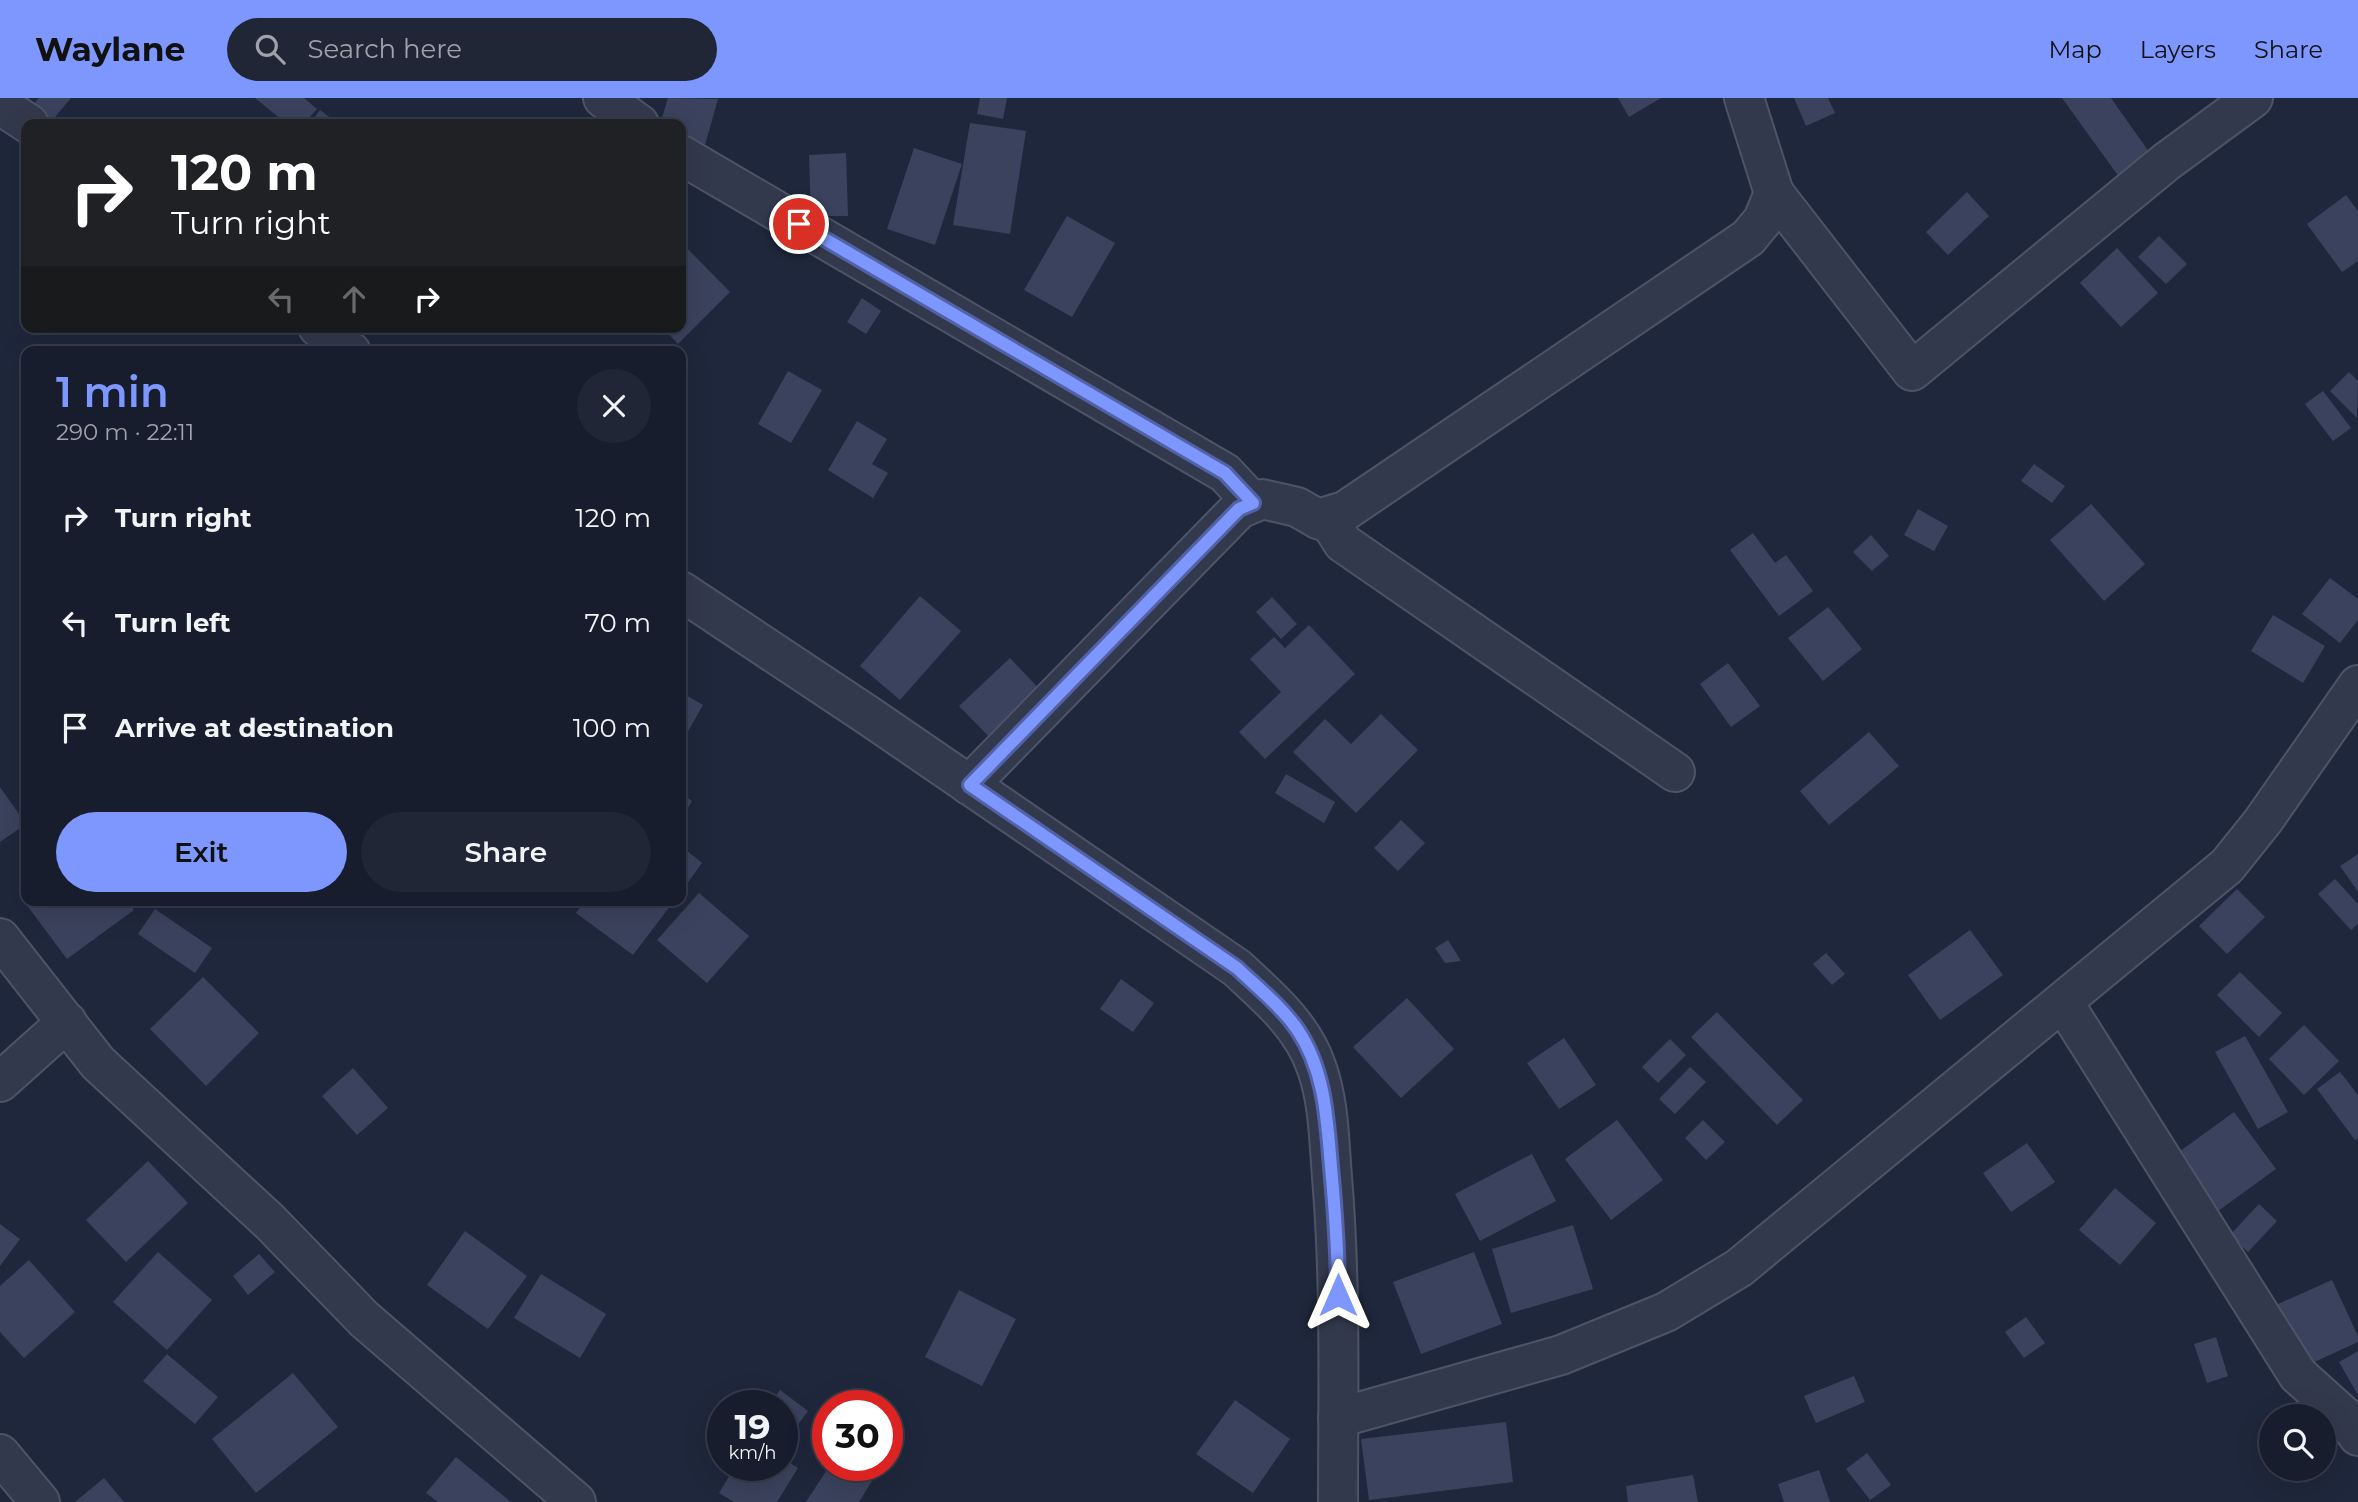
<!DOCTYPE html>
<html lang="en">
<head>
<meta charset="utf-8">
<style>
	:root { --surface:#171d2d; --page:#202635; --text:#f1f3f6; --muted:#9ea2aa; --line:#363b49; --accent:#7d97ff }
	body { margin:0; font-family:Montserrat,sans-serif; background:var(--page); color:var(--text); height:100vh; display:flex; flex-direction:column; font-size:26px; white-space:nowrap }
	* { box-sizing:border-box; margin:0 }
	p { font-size:23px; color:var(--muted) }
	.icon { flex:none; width:38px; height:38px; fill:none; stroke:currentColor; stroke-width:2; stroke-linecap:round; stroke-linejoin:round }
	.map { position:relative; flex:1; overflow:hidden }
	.panel { position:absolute; left:21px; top:248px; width:665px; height:560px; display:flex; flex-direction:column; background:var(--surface); border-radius:14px; box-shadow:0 7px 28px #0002,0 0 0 2px var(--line) }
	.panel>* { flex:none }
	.hud { position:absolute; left:21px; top:21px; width:665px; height:214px; border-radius:14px; box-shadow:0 7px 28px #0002,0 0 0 2px var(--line); background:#202124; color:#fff; overflow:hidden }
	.tools { position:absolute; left:2259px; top:1306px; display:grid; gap:14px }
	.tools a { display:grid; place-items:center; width:77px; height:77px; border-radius:50%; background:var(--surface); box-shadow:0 7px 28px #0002,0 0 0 2px var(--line); font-size:35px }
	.speed { position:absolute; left:707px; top:1292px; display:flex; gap:14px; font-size:35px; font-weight:700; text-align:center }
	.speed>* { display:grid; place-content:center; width:91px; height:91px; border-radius:50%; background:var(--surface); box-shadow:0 7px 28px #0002,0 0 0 2px var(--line); line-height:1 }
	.speed small { font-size:18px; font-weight:400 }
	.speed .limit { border:10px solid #d22; background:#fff; color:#111 }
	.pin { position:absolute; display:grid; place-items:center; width:60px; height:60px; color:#fff; margin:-30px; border:4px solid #fff; border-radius:50%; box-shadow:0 2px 7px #0007 }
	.me { position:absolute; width:77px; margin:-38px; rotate:0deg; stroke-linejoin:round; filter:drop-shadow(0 0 5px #0008) }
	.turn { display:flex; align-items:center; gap:24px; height:147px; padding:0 35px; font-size:32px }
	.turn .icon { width:91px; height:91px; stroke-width:2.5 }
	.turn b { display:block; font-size:49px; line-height:60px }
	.lanes { display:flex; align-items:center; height:66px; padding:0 35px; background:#0003; justify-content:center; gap:35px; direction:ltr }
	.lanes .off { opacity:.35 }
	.round { display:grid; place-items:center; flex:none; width:74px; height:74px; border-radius:37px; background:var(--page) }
	.head { display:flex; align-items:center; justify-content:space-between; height:119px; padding:0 35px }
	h1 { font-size:42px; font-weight:600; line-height:52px; color:var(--accent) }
	.button { display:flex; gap:14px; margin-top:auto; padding:14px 35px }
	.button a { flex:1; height:80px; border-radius:42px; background:var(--accent); color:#111; font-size:28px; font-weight:600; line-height:80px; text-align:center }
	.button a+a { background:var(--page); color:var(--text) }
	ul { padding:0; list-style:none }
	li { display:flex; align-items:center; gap:21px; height:105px; padding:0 35px }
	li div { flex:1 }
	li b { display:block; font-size:26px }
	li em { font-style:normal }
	header { display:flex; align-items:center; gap:42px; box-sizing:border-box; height:98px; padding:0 35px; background:var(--accent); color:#111 }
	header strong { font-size:33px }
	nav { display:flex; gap:38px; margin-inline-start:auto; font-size:24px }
	.search { width:490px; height:63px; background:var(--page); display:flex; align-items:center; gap:18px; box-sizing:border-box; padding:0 24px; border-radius:38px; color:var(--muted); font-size:26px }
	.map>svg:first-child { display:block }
</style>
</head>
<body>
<header>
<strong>Waylane</strong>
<div class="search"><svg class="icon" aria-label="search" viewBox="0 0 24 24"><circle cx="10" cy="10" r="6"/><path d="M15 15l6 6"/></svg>Search here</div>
<nav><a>Map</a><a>Layers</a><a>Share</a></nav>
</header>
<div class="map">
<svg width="2358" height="1404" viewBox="0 0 2358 1404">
	<rect width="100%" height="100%" fill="#1f273c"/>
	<g fill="#3b425d">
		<polygon points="39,0 71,0 51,24 32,8"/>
		<polygon points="255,0 304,0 317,11 304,26 287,26"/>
		<polygon points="668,0 718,1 705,47 681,40 681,26 660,26"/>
		<polygon points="980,0 1007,0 1003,21 977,16"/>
		<polygon points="1618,0 1661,0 1629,19"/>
		<polygon points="1794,0 1828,0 1835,15 1806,28"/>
		<polygon points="2062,0 2111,0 2154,61 2122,83"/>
		<polygon points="320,12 336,24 334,26 310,26"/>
		<polygon points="970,25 1026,33 1010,136 953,127"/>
		<polygon points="914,50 962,66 935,147 887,131"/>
		<polygon points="846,55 848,118 811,118 809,57"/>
		<polygon points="1967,94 1989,118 1948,157 1926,134"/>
		<polygon points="2346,97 2358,113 2358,163 2342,174 2307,126"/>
		<polygon points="1067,118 1115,145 1072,219 1024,192"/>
		<polygon points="2159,138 2187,166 2166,186 2138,159"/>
		<polygon points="681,144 730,194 678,246 662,229 681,229"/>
		<polygon points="2117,150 2158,195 2121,229 2080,185"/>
		<polygon points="862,200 881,213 866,236 847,224"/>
		<polygon points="788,273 822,292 791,345 758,326"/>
		<polygon points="2349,274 2358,283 2357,320 2330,293"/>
		<polygon points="2323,293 2351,330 2333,343 2305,306"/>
		<polygon points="857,323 887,341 872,366 888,375 873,400 828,372"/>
		<polygon points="2034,366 2065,388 2052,405 2021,383"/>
		<polygon points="2091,406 2145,466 2104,503 2050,442"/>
		<polygon points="1918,411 1948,428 1934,453 1904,437"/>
		<polygon points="1753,435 1775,465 1786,457 1813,493 1779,518 1730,452"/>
		<polygon points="1871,437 1889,458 1872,473 1853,454"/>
		<polygon points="2330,480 2358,501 2358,522 2340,545 2302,516"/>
		<polygon points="920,498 961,533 900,602 860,568"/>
		<polygon points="1272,499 1297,526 1281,541 1256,514"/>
		<polygon points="1828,509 1862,551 1823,583 1788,540"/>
		<polygon points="2273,517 2325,548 2303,585 2251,553"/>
		<polygon points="1309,527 1355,576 1265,661 1239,634 1281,594 1250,561 1274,539 1285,550"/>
		<polygon points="1010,560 1043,595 992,642 959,608"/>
		<polygon points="1728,565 1760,608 1731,629 1700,586"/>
		<polygon points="681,594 703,607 686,637 681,634"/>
		<polygon points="1381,616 1418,652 1356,715 1293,654 1325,621 1351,646"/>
		<polygon points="1869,634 1899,668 1829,727 1800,693"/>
		<polygon points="1286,676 1335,704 1324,725 1275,695"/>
		<polygon points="0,689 26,726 0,744"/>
		<polygon points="681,695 692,703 681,721"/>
		<polygon points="1401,722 1425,745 1398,773 1374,750"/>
		<polygon points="681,748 702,765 681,794"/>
		<polygon points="2358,756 2358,794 2340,768"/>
		<polygon points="2335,781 2358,806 2358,826 2351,832 2318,796"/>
		<polygon points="2237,791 2265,819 2227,856 2199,828"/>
		<polygon points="699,795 749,838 707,885 657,842"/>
		<polygon points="30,803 127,803 134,812 67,861 26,806"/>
		<polygon points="585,803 674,803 633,857 576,815"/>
		<polygon points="155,811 212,850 195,875 138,836"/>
		<polygon points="1970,832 2003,877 1940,922 1908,877"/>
		<polygon points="1448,842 1461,863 1445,865 1435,850"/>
		<polygon points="1826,855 1845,876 1832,887 1813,866"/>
		<polygon points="2240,874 2282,915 2259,939 2217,897"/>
		<polygon points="203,879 259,935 206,988 150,931"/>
		<polygon points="1121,881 1154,905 1133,934 1100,911"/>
		<polygon points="1407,900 1454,951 1401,1000 1353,949"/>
		<polygon points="1717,914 1803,1002 1777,1027 1691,939"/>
		<polygon points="2304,927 2339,963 2304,997 2269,961"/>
		<polygon points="2245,938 2288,1014 2258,1031 2215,954"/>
		<polygon points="1564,940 1596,987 1559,1011 1527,965"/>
		<polygon points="1670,941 1686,957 1658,985 1642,969"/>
		<polygon points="1690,969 1706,984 1675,1016 1659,1001"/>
		<polygon points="353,970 388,1010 357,1037 322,998"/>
		<polygon points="2340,974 2358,997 2358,1040 2355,1042 2317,991"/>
		<polygon points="2234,1014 2276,1071 2214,1116 2172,1059"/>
		<polygon points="1617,1022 1663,1082 1611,1122 1565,1061"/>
		<polygon points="1703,1022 1725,1044 1706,1062 1685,1040"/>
		<polygon points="2027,1045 2055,1084 2011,1114 1983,1075"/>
		<polygon points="1532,1056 1556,1103 1480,1143 1455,1096"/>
		<polygon points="148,1063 188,1105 126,1164 86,1122"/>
		<polygon points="2115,1090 2156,1125 2120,1167 2079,1132"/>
		<polygon points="2259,1106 2277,1123 2248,1154 2230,1137"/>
		<polygon points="0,1126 20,1141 0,1168"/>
		<polygon points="1573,1127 1593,1191 1511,1215 1492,1151"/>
		<polygon points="465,1133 527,1178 488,1231 427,1187"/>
		<polygon points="158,1154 212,1202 167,1252 113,1204"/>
		<polygon points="1474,1154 1502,1226 1421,1256 1393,1184"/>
		<polygon points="259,1156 275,1174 248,1197 233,1178"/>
		<polygon points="29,1162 75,1214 24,1260 0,1234 0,1188"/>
		<polygon points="541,1176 606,1216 580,1260 514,1220"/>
		<polygon points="2332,1182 2358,1238 2358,1244 2306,1268 2278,1206"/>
		<polygon points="959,1192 1016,1221 982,1288 925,1259"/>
		<polygon points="2026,1219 2045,1245 2024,1260 2005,1234"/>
		<polygon points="2216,1239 2228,1278 2207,1285 2194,1246"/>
		<polygon points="2358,1253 2358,1297 2339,1264"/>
		<polygon points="167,1256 218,1299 195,1326 143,1283"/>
		<polygon points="293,1275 338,1329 256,1395 212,1341"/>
		<polygon points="1854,1278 1865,1304 1816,1325 1804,1298"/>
		<polygon points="780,1292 808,1313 782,1348 782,1307 769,1307"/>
		<polygon points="1235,1302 1290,1341 1253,1395 1196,1356"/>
		<polygon points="1506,1324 1513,1384 1369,1402 1361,1341"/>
		<polygon points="1867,1355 1891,1387 1870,1402 1846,1371"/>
		<polygon points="456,1359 511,1404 438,1404 426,1395"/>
		<polygon points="782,1360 798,1370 777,1404 734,1404 719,1395 736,1367 782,1367"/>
		<polygon points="830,1367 845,1367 872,1383 859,1404 806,1404"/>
		<polygon points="1819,1372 1830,1404 1784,1404 1778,1386"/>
		<polygon points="1693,1377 1698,1404 1628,1404 1626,1388"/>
		<polygon points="104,1380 124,1404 75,1404"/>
	</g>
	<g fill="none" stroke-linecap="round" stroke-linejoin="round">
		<g stroke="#4e5467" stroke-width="42">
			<g id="minor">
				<polyline points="603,0 639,26"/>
				<polyline points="0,7 29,26"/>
				<polyline points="681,57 1225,375 1253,405"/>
				<polyline points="1774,95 1912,273 2166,64 2253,0"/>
				<polyline points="318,229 351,254"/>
				<polyline points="1318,421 1331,426 1343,445 1675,674"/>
				<path d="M681 493 869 618 1237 870C1267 898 1302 927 1316 968 1329 1003 1329 1042 1332 1079 1341 1187 1338 1296 1338 1404"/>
				<polyline points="969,687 1239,411 1262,401 1297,409 1318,421 1345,413 1748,140 1763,122 1774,95 1744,0"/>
				<polyline points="0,840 98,965 270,1124 364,1221 576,1404"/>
				<polyline points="2063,904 2298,1277 2346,1320 2358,1338"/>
				<polyline points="0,984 67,924"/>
				<polyline points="1338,1320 1561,1257 1666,1214 1739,1170 2227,768 2263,723 2358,587"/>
				<polyline points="0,1356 40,1404"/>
			</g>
		</g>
		<use href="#minor" stroke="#33394c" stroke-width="38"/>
	</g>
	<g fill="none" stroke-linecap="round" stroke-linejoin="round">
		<g stroke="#5162a6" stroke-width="18">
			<path id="route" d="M799 126 1225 375 1253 405 1239 411 970 687 1237 870C1257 889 1281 908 1297 931 1325 972 1327 1021 1331 1069 1335 1112 1338 1154 1338 1197"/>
		</g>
		<use href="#route" stroke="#7d97ff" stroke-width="12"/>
	</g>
</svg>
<div class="tools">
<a><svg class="icon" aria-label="search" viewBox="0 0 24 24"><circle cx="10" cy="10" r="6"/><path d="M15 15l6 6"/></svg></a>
</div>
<div class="speed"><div>19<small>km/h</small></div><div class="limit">30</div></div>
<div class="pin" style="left:799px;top:126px;background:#d93025"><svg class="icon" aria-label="arrive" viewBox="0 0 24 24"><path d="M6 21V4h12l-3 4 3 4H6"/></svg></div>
<svg class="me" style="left:1338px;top:1197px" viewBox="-20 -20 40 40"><path d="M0-17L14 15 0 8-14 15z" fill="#7d97ff" stroke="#fff" stroke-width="4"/></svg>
<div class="hud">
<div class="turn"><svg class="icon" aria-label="right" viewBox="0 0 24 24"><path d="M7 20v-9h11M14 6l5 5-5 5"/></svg><div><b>120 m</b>Turn right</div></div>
<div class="lanes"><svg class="icon off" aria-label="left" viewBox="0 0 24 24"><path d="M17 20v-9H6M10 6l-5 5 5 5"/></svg><svg class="icon off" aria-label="ahead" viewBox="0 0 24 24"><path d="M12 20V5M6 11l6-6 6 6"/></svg><svg class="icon" aria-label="right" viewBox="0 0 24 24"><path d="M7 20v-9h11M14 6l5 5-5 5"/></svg></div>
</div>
<section class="panel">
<div class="head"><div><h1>1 min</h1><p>290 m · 22:11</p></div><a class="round"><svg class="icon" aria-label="close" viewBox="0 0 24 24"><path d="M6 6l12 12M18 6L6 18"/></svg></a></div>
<ul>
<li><svg class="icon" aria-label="right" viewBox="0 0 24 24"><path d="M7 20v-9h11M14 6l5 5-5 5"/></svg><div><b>Turn right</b></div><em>120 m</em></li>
<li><svg class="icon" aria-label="left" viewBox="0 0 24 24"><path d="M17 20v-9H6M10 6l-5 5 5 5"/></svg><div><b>Turn left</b></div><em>70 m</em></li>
<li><svg class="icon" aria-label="arrive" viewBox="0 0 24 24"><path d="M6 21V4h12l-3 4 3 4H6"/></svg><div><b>Arrive at destination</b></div><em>100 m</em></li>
</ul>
<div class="button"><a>Exit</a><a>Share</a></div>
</section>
</div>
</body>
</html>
